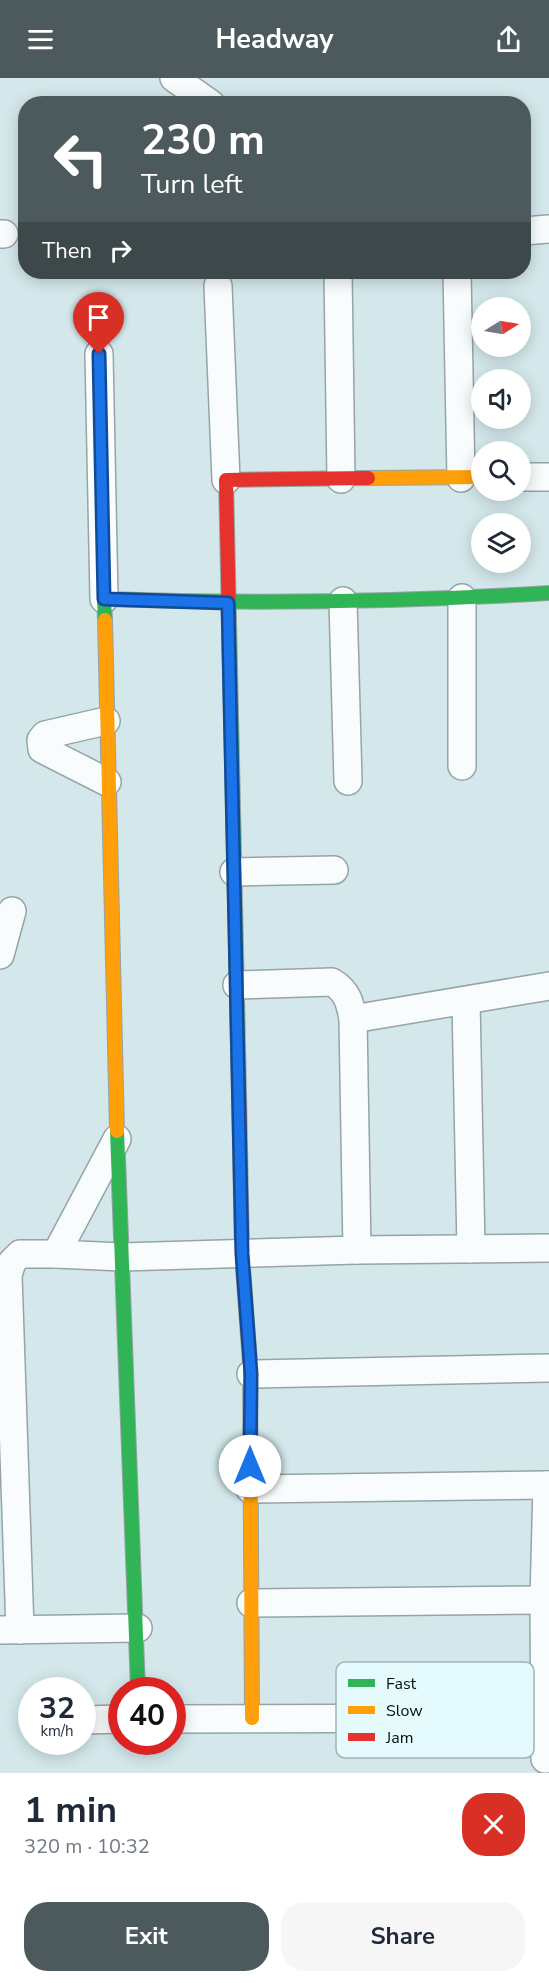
<!DOCTYPE html>
<html lang="en">
<head>
<meta charset="utf-8">
<style>
	:root { --surface:#fff; --page:#f6f6f7; --text:#1f2937; --muted:#747a83; --accent:#4c5a5d }
	body { margin:0; font-family:"Nunito Sans",sans-serif; background:var(--page); color:var(--text); height:100vh; display:flex; flex-direction:column; font-size:22px; white-space:nowrap }
	* { box-sizing:border-box; margin:0 }
	p { font-size:20px; color:var(--muted) }
	.icon { flex:none; width:33px; height:33px; fill:none; stroke:currentColor; stroke-width:2; stroke-linecap:round; stroke-linejoin:round }
	.map { position:relative; height:1695px; overflow:hidden }
	.side { display:flex; flex-direction:column; background:var(--surface); flex:1 }
	.side>* { flex:none }
	.banner { position:absolute; left:18px; top:18px; width:513px; height:183px; border-radius:24px; box-shadow:0 3px 15px #0003; background:#4c5a5d; color:#fff; overflow:hidden }
	.needle { width:39px; rotate:79deg }
	.controls { position:absolute; left:471px; top:219px; display:grid; gap:12px }
	.controls a { display:grid; place-items:center; width:60px; height:60px; border-radius:50%; background:var(--surface); box-shadow:0 3px 15px #0003; font-size:30px }
	.speed { position:absolute; left:18px; top:1599px; display:flex; gap:12px; font-size:30px; font-weight:700; text-align:center }
	.speed>* { display:grid; place-content:center; width:78px; height:78px; border-radius:50%; background:var(--surface); box-shadow:0 3px 15px #0003; line-height:1 }
	.speed small { font-size:15px; font-weight:400 }
	.speed .limit { border:9px solid #d22; background:#fff; color:#111 }
	.pin { position:absolute; display:grid; place-items:center; width:51px; height:51px; color:#fff; margin:-62px -26px; border-radius:50% 50% 50% 0; rotate:-45deg; box-shadow:0 0 6px #0007 }
	.pin .icon { rotate:45deg }
	.me { position:absolute; width:66px; margin:-33px; rotate:0deg; stroke-linejoin:round; filter:drop-shadow(0 0 4px #0008) }
	.turn { display:flex; align-items:center; gap:21px; height:126px; padding:0 24px; font-size:27px }
	.turn .icon { width:78px; height:78px; stroke-width:2.5 }
	.turn b { display:block; font-size:42px; line-height:51px }
	.then { display:flex; align-items:center; height:57px; padding:0 24px; background:#0003; gap:12px; font-size:22px }
	.round { display:grid; place-items:center; flex:none; width:63px; height:63px; border-radius:24px; background:var(--page) }
	.head { display:flex; align-items:center; justify-content:space-between; height:102px; padding:0 24px }
	h1 { font-size:36px; font-weight:700; line-height:45px }
	.primary-button { display:flex; gap:12px; margin-top:auto; padding:12px 24px }
	.primary-button a { flex:1; height:69px; border-radius:24px; background:var(--accent); color:#fff; font-size:24px; font-weight:700; line-height:69px; text-align:center }
	.primary-button a+a { background:var(--page); color:var(--text) }
	header { display:flex; justify-content:space-between; align-items:center; height:78px; padding:0 24px; background:var(--accent); color:#fff; font-size:27px; font-weight:700 }
	.map>svg:first-child { display:block }
</style>
</head>
<body>
<header><svg class="icon" aria-label="menu" viewBox="0 0 24 24"><path d="M4 6h16M4 12h16M4 18h16"/></svg>Headway<svg class="icon" aria-label="share" viewBox="0 0 24 24"><path d="M12 15V3M7 8l5-5 5 5M5 13v7h14v-7"/></svg></header>
<div class="map">
<svg width="549" height="1695" viewBox="0 0 549 1695">
	<rect width="100%" height="100%" fill="#d4e8eb"/>
	<g fill="none" stroke-linecap="round" stroke-linejoin="round">
		<g stroke="#95a4a7" stroke-width="30">
			<g id="street">
				<polyline points="174,0 211,26"/>
				<polyline points="524,153 549,151"/>
				<polyline points="0,156 4,156"/>
				<polyline points="338,194 341,401"/>
				<polyline points="457,194 461,400"/>
				<polyline points="218,208 226,402"/>
				<polyline points="99,276 104,521"/>
				<polyline points="520,399 549,399"/>
				<polyline points="462,520 462,688"/>
				<polyline points="343,523 348,703"/>
				<polyline points="106,643 45,657 41,662 42,671 107,704"/>
				<polyline points="234,794 334,792"/>
				<polyline points="0,877 12,833"/>
				<polyline points="466,923 471,1171"/>
				<polyline points="353,941 549,908"/>
				<path d="M117 1061 56 1176 122 1179 357 1172 353 941C350 924 347 913 332 904L237 907"/>
				<polyline points="357,1172 549,1170"/>
				<polyline points="251,1296 549,1290"/>
				<polyline points="250,1411 549,1407"/>
				<polyline points="251,1525 544,1522"/>
				<polyline points="0,1552 138,1550"/>
				<polyline points="20,1552 8,1197 12,1184 20,1176 56,1176"/>
				<polyline points="172,1641 544,1640"/>
				<polyline points="84,1642 122,1641"/>
				<polyline points="545,1681 544,1522 547,1407"/>
			</g>
		</g>
		<g stroke="#95a4a7" stroke-width="16">
			<g id="fast">
				<polyline points="229,541 239,1014"/>
				<path d="M105 542 104 521C252 526 401 524 549 515"/>
				<polyline points="117,1053 138,1612"/>
			</g>
		</g>
		<g stroke="#95a4a7" stroke-width="16">
			<g id="slow">
				<polyline points="368,400 482,399"/>
				<polyline points="105,542 117,1053"/>
				<polyline points="250,1285 252,1640"/>
			</g>
		</g>
		<g stroke="#95a4a7" stroke-width="16">
			<g id="jam">
				<polyline points="229,541 226,402 368,400"/>
				<polyline points="239,1014 242,1176 250,1285"/>
			</g>
		</g>
		<use href="#street" stroke="#f9fcfc" stroke-width="27"/>
		<use href="#fast" stroke="#30b455" stroke-width="14"/>
		<use href="#slow" stroke="#ff9f0a" stroke-width="14"/>
		<use href="#jam" stroke="#e5322d" stroke-width="14"/>
	</g>
	<g fill="none" stroke-linecap="round" stroke-linejoin="round">
		<g stroke="#114b97" stroke-width="15">
			<polyline id="route" points="99,276 104,521 228,525 242,1176 251,1296 250,1388"/>
		</g>
		<use href="#route" stroke="#1a73e8" stroke-width="10"/>
	</g>
	<rect x="336" y="1584" width="198" height="96" rx="9" fill="#e4fafd" stroke="#a0b3b6" stroke-width="1.5"/>
	<rect x="348" y="1601" width="27" height="8" fill="#30b455"/>
	<rect x="348" y="1628" width="27" height="8" fill="#ff9f0a"/>
	<rect x="348" y="1655" width="27" height="8" fill="#e5322d"/>
	<g font-size="16" fill="#030e10">
		<text x="386" y="1611">Fast</text>
		<text x="386" y="1638">Slow</text>
		<text x="386" y="1665">Jam</text>
	</g>
</svg>
<div class="controls">
<a><svg class="needle" viewBox="-14 -14 28 28"><path d="M0-13l5 13h-10z" fill="#e53935"/><path d="M0 13l5-13h-10z" fill="#747a83"/></svg></a>
<a><svg class="icon" aria-label="sound" viewBox="0 0 24 24"><path d="M4 9h4l5-4v14l-5-4H4zM17 9q2 3 0 6"/></svg></a>
<a><svg class="icon" aria-label="search" viewBox="0 0 24 24"><circle cx="10" cy="10" r="6"/><path d="M15 15l6 6"/></svg></a>
<a><svg class="icon" aria-label="layers" viewBox="0 0 24 24"><path d="M12 4l9 5-9 5-9-5zM3 14l9 5 9-5"/></svg></a>
</div>
<div class="speed"><div>32<small>km/h</small></div><div class="limit">40</div></div>
<div class="pin" style="left:99px;top:276px;background:#d93025"><svg class="icon" aria-label="arrive" viewBox="0 0 24 24"><path d="M6 21V4h12l-3 4 3 4H6"/></svg></div>
<svg class="me" style="left:250px;top:1388px" viewBox="-20 -20 40 40"><circle r="19" fill="#fff"/><path d="M0-13L10 11 0 6-10 11z" fill="#1a73e8"/></svg>
<div class="banner">
<div class="turn"><svg class="icon" aria-label="left" viewBox="0 0 24 24"><path d="M17 20v-9H6M10 6l-5 5 5 5"/></svg><div><b>230 m</b>Turn left</div></div>
<div class="then">Then<svg class="icon" aria-label="right" viewBox="0 0 24 24"><path d="M7 20v-9h11M14 6l5 5-5 5"/></svg></div>
</div>
</div>
<section class="side">
<div class="head"><div><h1>1 min</h1><p>320 m · 10:32</p></div><a class="round" style="background:#d93025;color:#fff"><svg class="icon" aria-label="close" viewBox="0 0 24 24"><path d="M6 6l12 12M18 6L6 18"/></svg></a></div>
<div class="primary-button"><a>Exit</a><a>Share</a></div>
</section>
</body>
</html>
